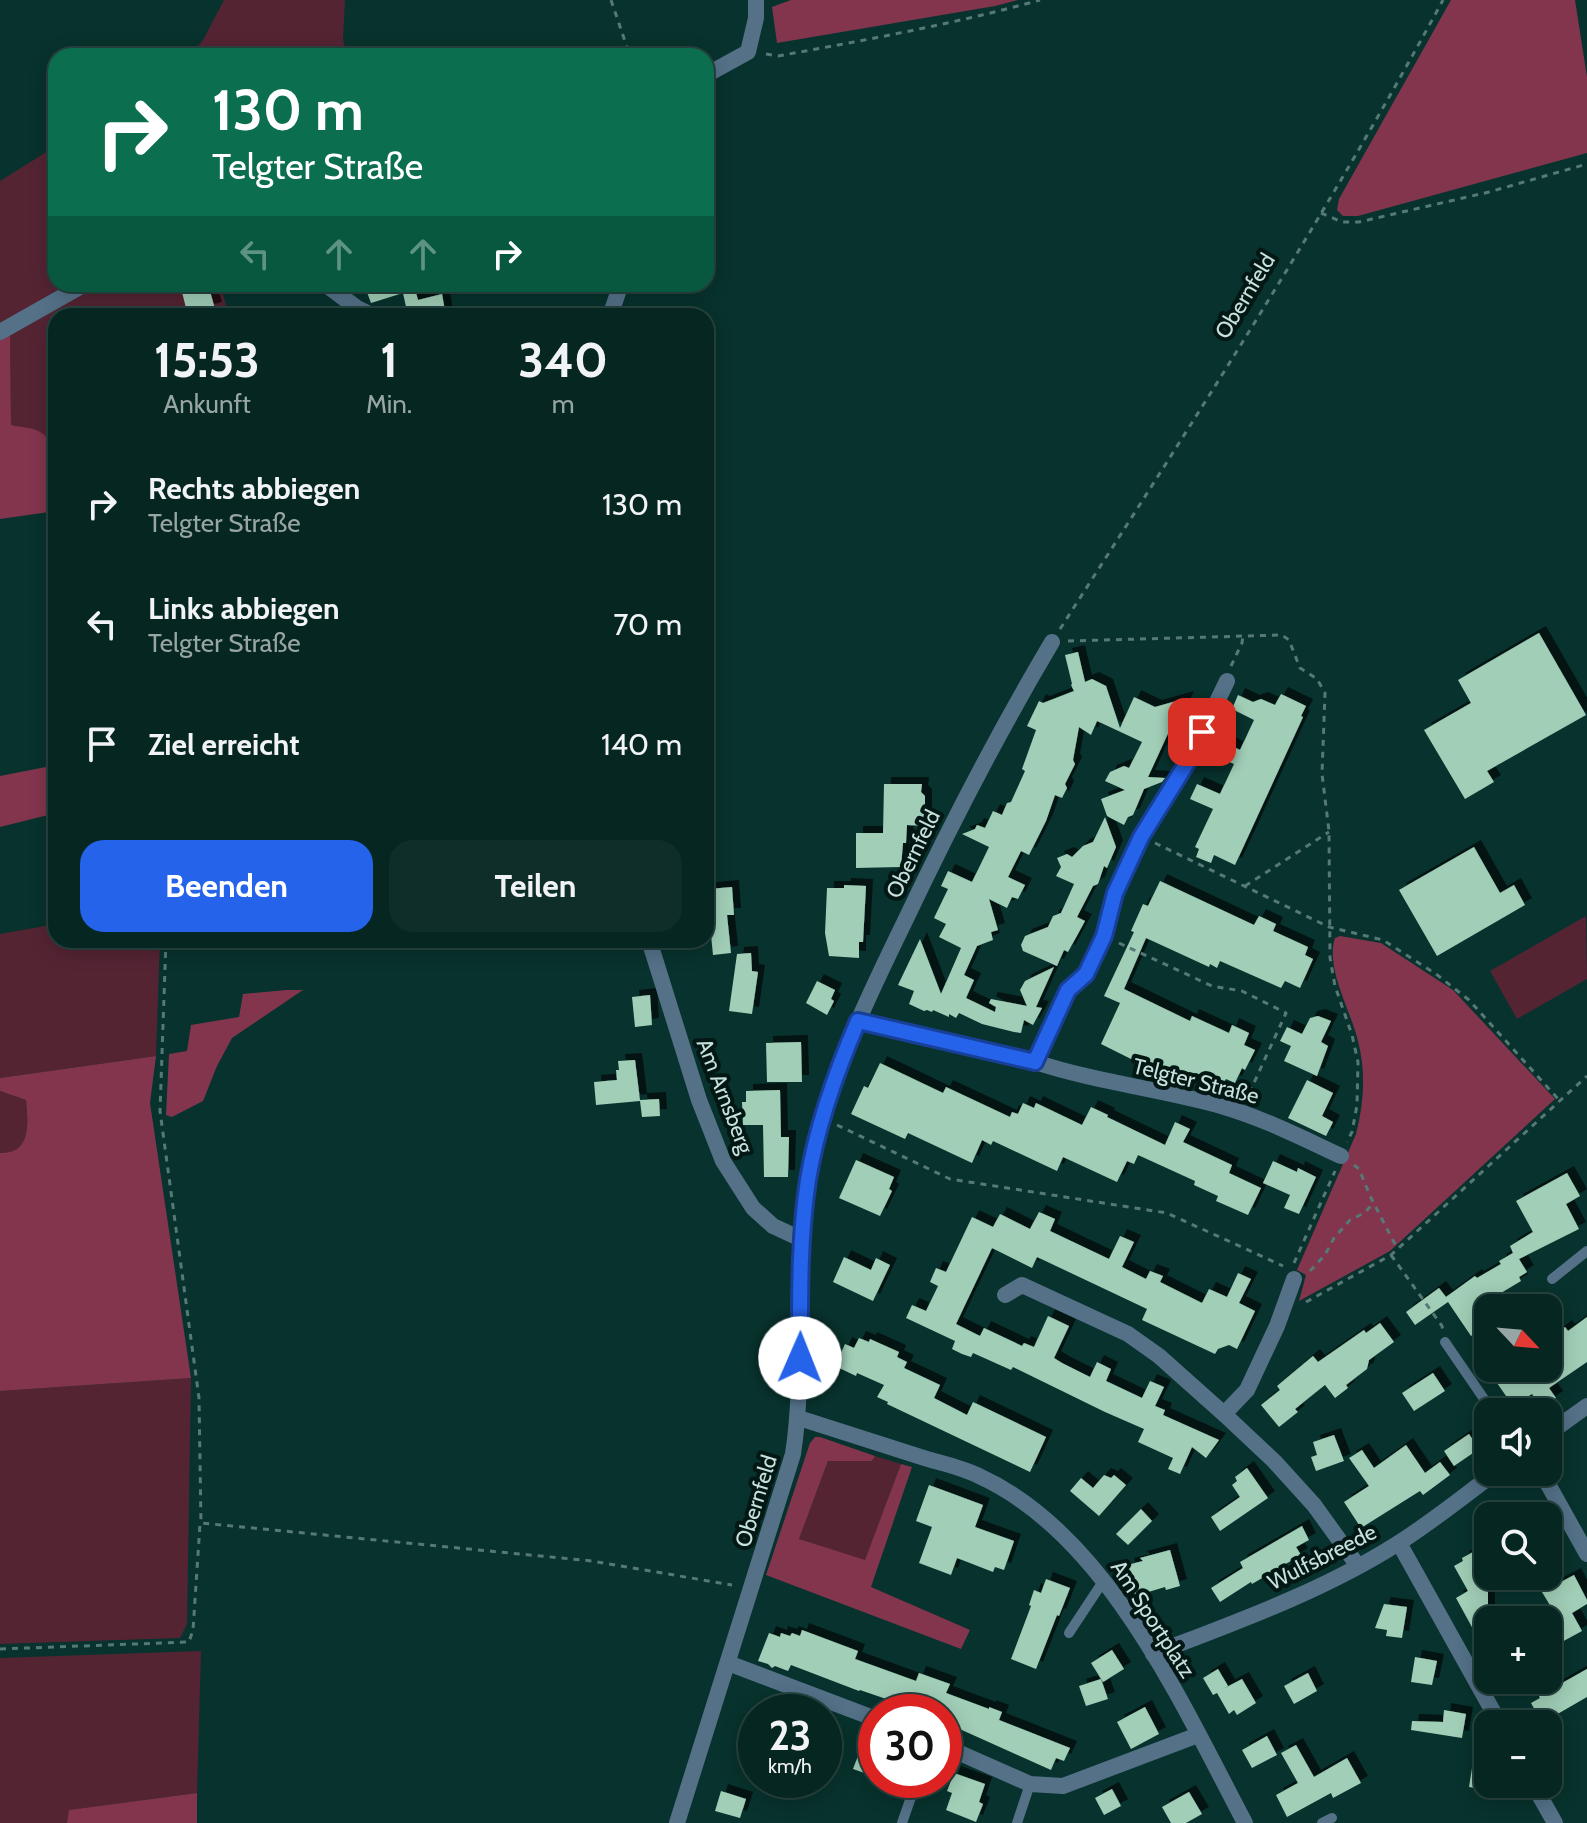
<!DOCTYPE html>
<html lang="de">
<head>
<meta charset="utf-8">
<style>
	:root { --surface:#062622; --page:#0f2e2a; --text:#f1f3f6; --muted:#98a5a5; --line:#274340; --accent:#2563eb }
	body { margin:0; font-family:Cabin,sans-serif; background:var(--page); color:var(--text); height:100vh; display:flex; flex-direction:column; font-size:30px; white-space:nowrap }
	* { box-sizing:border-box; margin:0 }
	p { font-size:26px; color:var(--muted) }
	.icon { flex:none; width:44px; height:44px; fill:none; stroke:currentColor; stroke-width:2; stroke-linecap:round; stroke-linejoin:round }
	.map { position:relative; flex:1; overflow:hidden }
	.side { position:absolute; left:48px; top:308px; width:666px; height:640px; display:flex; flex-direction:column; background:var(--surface); border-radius:24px; box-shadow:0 4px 20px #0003,0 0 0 2px var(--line) }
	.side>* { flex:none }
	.top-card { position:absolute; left:48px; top:48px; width:666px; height:244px; border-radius:24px; box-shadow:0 4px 20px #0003,0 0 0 2px var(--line); background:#0b6e4f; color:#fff; overflow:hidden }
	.needle { width:52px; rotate:116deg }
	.controls { position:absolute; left:1474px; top:1294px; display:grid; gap:16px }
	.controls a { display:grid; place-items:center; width:88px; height:88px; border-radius:16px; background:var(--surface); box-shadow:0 4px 20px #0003,0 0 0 2px var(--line); font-size:40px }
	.speed { position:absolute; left:738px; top:1694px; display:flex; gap:16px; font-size:40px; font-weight:700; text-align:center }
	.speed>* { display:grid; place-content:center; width:104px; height:104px; border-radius:50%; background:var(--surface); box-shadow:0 4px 20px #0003,0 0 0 2px var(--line); line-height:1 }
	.speed small { font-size:20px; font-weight:400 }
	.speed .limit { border:12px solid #d22; background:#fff; color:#111 }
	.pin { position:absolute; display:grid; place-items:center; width:68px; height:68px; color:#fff; margin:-34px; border-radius:16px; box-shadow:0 4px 12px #0006 }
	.me { position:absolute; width:88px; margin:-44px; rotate:1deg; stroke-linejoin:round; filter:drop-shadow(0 0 6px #0008) }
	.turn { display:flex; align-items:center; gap:28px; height:168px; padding:0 32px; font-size:36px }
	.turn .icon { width:104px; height:104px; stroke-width:2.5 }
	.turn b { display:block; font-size:56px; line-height:68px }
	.lanes { display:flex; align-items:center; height:76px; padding:0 32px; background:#0003; justify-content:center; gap:40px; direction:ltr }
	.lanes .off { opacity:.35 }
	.eta { display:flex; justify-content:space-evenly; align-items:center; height:136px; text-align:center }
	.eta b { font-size:48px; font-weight:800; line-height:56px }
	.primary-button { display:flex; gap:16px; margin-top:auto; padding:16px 32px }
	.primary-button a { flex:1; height:92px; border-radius:24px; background:var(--accent); color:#fff; font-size:32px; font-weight:800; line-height:92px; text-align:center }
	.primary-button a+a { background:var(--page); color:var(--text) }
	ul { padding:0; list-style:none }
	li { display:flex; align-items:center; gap:24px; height:120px; padding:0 32px }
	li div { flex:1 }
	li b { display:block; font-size:30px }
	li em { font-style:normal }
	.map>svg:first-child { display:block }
</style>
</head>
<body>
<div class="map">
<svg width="1587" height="1823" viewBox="0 0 1587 1823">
	<defs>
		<filter id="shadow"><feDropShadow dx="7" dy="-7" stdDeviation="0" flood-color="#0009"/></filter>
	</defs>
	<rect width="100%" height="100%" fill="#08322d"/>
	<g fill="#542433">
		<polygon points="224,0 345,0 343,39 347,56 190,56 203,40"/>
		<polygon points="56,146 56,284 83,284 0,330 0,181"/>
		<polygon points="99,284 220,284 229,316 56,316 56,458 50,440 36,430 11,426 10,334"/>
		<polygon points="1586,916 1587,979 1517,1019 1490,971"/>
		<polygon points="56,924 56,940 160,940 156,1056 0,1078 0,934"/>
		<path d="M0 1091 26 1100C28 1122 32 1154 0 1153Z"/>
		<polygon points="191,1378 187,1624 180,1638 0,1644 0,1391"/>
		<polygon points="875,1456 901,1464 865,1561 799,1539 828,1461 872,1461"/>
		<polygon points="201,1651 197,1793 70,1810 67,1823 0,1823 0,1658"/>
	</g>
	<g fill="#83354e">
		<polygon points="791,0 1018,0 995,6 777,43 772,7"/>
		<polygon points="1451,0 1575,0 1587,77 1587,153 1358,216 1343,216 1337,210 1339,199"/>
		<path d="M10 334 11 425C19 427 29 427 36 430 65 442 56 486 56 511L0 519V340Z"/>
		<polygon points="56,765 56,813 0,827 0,776"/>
		<path d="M1340 936 1381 943 1453 990 1555 1099 1390 1251 1299 1301 1306 1275 1297 1270 1356 1134C1364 1103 1366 1072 1358 1041 1351 1011 1325 968 1335 938Z"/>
		<polygon points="286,990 303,990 232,1038 217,1066 203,1101 172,1117 166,1115 169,1054 187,1051 191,1025 239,1017 243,994"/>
		<path d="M156 1056 150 1103 191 1378 0 1391V1153C32 1154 28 1122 26 1100L0 1091V1078Z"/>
		<polygon points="815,1437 820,1437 875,1456 872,1461 828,1461 799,1539 865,1560 901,1464 912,1467 871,1587 970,1630 961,1649 766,1575 810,1443"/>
		<polygon points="197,1793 197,1823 67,1823 69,1810"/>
	</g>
	<g fill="#a1ceb7" filter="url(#shadow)">
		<polygon points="180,284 208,284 215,309 188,316"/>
		<polygon points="364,284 420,284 420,287 415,289 418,300 442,294 446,316 408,316 403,293 371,303"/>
		<polygon points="1539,633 1586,715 1487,771 1494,782 1465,799 1424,730 1471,703 1458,680"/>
		<polygon points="1078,652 1085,682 1092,679 1106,686 1120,728 1134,697 1155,707 1187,698 1174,726 1172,725 1148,777 1165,778 1162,782 1144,789 1133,815 1128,817 1124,825 1107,816 1101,799 1125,790 1105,781 1110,772 1124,766 1129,768 1142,742 1097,721 1091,735 1079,727 1073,760 1075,764 1065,784 1067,788 1062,798 1055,795 1046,821 1029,855 1021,851 1008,877 1025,885 1018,899 1012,897 1007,908 989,899 998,930 991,932 993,940 977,946 964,975 974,980 966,998 995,1012 996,1007 989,1003 991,999 1027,1006 1020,990 1025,981 1054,967 1036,1007 1042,1008 1033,1025 1024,1020 1021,1033 1014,1032 982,1024 959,1013 956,1018 949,1014 949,1017 933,1010 932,1012 927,1010 924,1011 909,1004 914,991 898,985 920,939 941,994 961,948 939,937 946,924 934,918 948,889 941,886 948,871 972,882 989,847 962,834 975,829 977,825 985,828 993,811 1002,815 1007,803 1011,802 1025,771 1022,769 1036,730 1027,726 1039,701 1043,703 1074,691 1071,685 1072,684 1065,655"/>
		<polygon points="1281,694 1306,706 1301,716 1303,717 1235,865 1214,855 1211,863 1196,857 1199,849 1195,847 1213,809 1190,799 1197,784 1220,794 1234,764 1211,754 1214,747 1218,739 1240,750 1254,720 1232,709 1238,695 1253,702 1261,699 1275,705"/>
		<polygon points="884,784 922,784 921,792 925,796 925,826 907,825 906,843 903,843 901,867 856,868 856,833 883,833"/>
		<polygon points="1105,817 1116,847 1107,868 1104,866 1098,884 1093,886 1077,917 1085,921 1068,952 1064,950 1057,966 1023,951 1021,945 1025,936 1048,927 1053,916 1061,913 1074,884 1056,876 1061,867 1057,858 1067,854 1072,857 1083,846 1093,842"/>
		<polygon points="1474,847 1500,893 1514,885 1525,905 1437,956 1399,890"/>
		<polygon points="1160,881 1254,925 1259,916 1276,924 1273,931 1308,947 1305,955 1313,959 1300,988 1285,981 1281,988 1220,961 1217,968 1210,964 1209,967 1146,938 1124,989 1190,1021 1192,1016 1229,1033 1232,1025 1249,1033 1244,1045 1255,1050 1245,1070 1242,1068 1235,1083 1226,1079 1224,1083 1218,1080 1217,1082 1196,1073 1194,1079 1180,1073 1179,1076 1156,1065 1155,1068 1148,1065 1147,1067 1101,1044 1120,1003 1104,996 1134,932 1131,931 1143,904 1148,906"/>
		<polygon points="844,885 866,886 863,942 859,942 859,958 829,956 825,933 827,888 844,888"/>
		<polygon points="732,887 734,915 727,915 731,953 713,955 711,935 706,936 706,904 710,904 709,889"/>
		<polygon points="751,953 752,971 758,972 752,1014 729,1011 737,954"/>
		<polygon points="817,981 835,990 831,999 834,1001 827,1015 806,1003"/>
		<polygon points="650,995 652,1025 635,1027 632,997"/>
		<polygon points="1318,1016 1331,1021 1321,1042 1328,1046 1317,1076 1284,1061 1291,1046 1280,1041 1287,1027 1302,1034 1310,1018"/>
		<polygon points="801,1042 802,1082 767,1082 766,1043"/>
		<polygon points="635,1060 640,1100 659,1099 660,1116 642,1117 640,1101 596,1105 594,1082 617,1080 616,1070 619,1070 618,1061"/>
		<polygon points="880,1063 943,1093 946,1087 1010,1117 1012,1112 1018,1114 1023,1103 1034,1108 1036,1103 1082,1125 1091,1107 1108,1115 1107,1117 1165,1145 1175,1122 1190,1129 1183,1142 1232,1165 1229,1173 1261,1188 1248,1215 1216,1201 1218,1196 1194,1185 1195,1181 1138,1155 1134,1164 1127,1161 1117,1182 1063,1157 1057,1171 993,1141 991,1145 982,1140 972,1163 908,1133 905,1139 851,1114 864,1086 868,1088"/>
		<polygon points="1307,1080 1333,1093 1322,1116 1333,1122 1326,1136 1288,1118"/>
		<polygon points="780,1090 781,1137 789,1137 788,1177 764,1177 763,1125 743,1125 742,1102 746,1102 746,1091"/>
		<polygon points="856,1160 894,1177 889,1189 892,1191 880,1216 839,1198"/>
		<polygon points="1273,1161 1297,1172 1298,1168 1316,1177 1299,1214 1284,1208 1290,1195 1263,1183"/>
		<polygon points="1567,1173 1580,1196 1566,1204 1579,1229 1519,1259 1527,1272 1519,1277 1521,1281 1491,1299 1498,1308 1488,1308 1488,1324 1471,1336 1448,1302 1415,1325 1406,1312 1439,1288 1446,1297 1475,1276 1477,1278 1501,1264 1499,1261 1513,1253 1510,1246 1533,1232 1516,1201"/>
		<polygon points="1039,1212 1055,1219 1050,1231 1109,1259 1120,1236 1134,1242 1122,1267 1146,1279 1150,1271 1163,1276 1160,1282 1202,1303 1209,1289 1227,1297 1238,1273 1251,1279 1239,1303 1255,1311 1237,1349 1229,1345 1218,1349 1215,1354 1142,1320 1147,1309 1037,1257 1032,1268 992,1248 956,1324 980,1336 984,1328 1022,1346 1024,1343 1034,1347 1048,1316 1069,1326 1054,1358 1062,1363 1090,1377 1097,1362 1111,1369 1106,1381 1142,1398 1150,1381 1164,1387 1155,1406 1165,1410 1163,1415 1219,1440 1206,1458 1192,1447 1180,1474 1168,1469 1173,1458 1138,1442 1144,1429 1105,1412 1013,1367 1011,1370 973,1353 971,1357 962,1354 952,1349 955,1341 906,1318 912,1305 926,1311 938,1286 930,1282 936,1268 946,1272 972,1217 993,1227 1000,1214 1030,1229"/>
		<polygon points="844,1257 871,1270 876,1258 890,1265 873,1301 833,1282"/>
		<polygon points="1587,1317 1587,1362 1549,1388 1556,1398 1541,1408 1532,1394 1513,1406 1497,1383 1510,1377 1513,1381 1530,1368 1562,1368 1548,1349 1548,1340 1565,1327 1568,1331"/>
		<polygon points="1380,1323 1394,1342 1369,1360 1367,1369 1346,1385 1348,1388 1335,1398 1325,1385 1295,1409 1298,1412 1279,1427 1261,1405 1280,1390 1277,1386 1313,1356 1318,1362 1364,1330 1366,1333"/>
		<polygon points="859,1338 869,1342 870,1339 899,1352 897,1357 907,1362 904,1368 940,1385 934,1398 967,1415 973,1402 1046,1437 1030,1472 887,1404 888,1402 877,1397 884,1385 857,1373 856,1376 835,1366 845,1344 854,1348"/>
		<polygon points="1433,1373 1445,1391 1414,1411 1402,1393"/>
		<polygon points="1469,1434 1479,1449 1454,1466 1444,1451"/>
		<polygon points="1334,1435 1344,1461 1316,1471 1311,1457 1317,1455 1313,1442"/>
		<polygon points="1406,1445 1425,1473 1440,1462 1450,1475 1423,1495 1420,1491 1361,1528 1344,1502 1369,1486 1349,1458 1362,1450 1374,1468"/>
		<polygon points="1247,1468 1268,1498 1220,1531 1211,1517 1240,1497 1232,1485 1237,1481 1235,1477"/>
		<polygon points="1104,1475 1111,1478 1114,1475 1126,1485 1099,1516 1070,1491 1081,1478 1093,1488"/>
		<polygon points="929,1485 983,1505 975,1527 1014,1541 1004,1570 995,1567 993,1572 957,1558 951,1575 919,1563 932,1527 916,1521"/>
		<polygon points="1141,1509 1152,1521 1128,1545 1116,1534"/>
		<polygon points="1302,1526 1309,1540 1296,1547 1301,1555 1252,1584 1251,1582 1220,1602 1211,1588 1243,1568 1240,1562"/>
		<polygon points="1488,1544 1488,1621 1473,1629 1456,1598 1468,1591 1454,1566 1463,1561 1462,1558"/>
		<polygon points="1170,1550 1180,1586 1166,1590 1165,1587 1135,1596 1127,1565 1143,1561 1140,1558"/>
		<polygon points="1574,1575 1587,1600 1587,1604 1572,1613 1582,1631 1560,1643 1557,1638 1548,1643 1548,1620 1527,1620 1551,1607 1542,1592"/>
		<polygon points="1046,1579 1070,1588 1059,1616 1057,1615 1036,1669 1011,1659 1031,1606 1029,1605 1034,1590 1041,1593"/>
		<polygon points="1384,1604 1407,1607 1402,1638 1386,1636 1387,1630 1375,1628"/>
		<polygon points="802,1630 858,1651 855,1659 916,1681 919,1673 950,1684 946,1693 989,1709 989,1707 1002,1712 999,1720 1070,1748 1064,1761 1056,1758 1051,1770 944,1722 944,1712 927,1712 892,1699 892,1701 860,1690 859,1691 791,1665 788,1671 775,1666 772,1668 768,1664 758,1661 769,1633 780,1637 781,1633 790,1636 792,1633 800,1636"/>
		<polygon points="1112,1650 1124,1669 1103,1682 1091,1663"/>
		<polygon points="1415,1657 1437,1661 1432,1685 1411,1682"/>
		<polygon points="1218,1669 1228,1686 1223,1689 1242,1679 1256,1703 1237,1715 1234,1710 1229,1714 1217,1693 1213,1695 1203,1678"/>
		<polygon points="1587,1669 1587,1697 1542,1723 1531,1703 1540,1698 1539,1696"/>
		<polygon points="1308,1673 1317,1691 1294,1704 1284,1686"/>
		<polygon points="1101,1679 1108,1699 1086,1706 1079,1686"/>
		<polygon points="1145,1707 1159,1734 1131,1749 1117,1722"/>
		<polygon points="1444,1710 1466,1714 1462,1738 1411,1730 1412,1721 1443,1722"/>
		<polygon points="1267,1736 1277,1755 1252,1768 1242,1750"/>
		<polygon points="864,1740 876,1745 876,1777 853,1769"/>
		<polygon points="1296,1745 1314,1777 1347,1758 1361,1783 1333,1798 1331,1793 1287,1817 1276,1795 1298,1783 1281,1753"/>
		<polygon points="1473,1762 1488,1764 1488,1790 1469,1787"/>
		<polygon points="954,1773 985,1784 979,1802 983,1804 976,1822 946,1810 952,1793 947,1791"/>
		<polygon points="1112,1789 1121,1806 1104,1815 1095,1798"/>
		<polygon points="721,1791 746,1799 740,1818 715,1811"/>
		<polygon points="1189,1792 1202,1814 1186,1823 1171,1823 1162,1807"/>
	</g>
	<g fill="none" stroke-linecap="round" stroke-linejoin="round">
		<g stroke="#567975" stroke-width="3" stroke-dasharray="6 6" stroke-linecap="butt">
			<polyline points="611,0 630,56"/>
			<path d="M766 54 778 56C866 40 954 24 1040 0"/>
			<polyline points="1321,213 1342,222 1359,222 1489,192 1587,164"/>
			<path d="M1060 629C1193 422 1326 216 1443 0"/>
			<polyline points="1068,641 1282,635 1289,640 1300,668 1317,679 1325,693 1322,774 1329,831 1330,958 1335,986 1352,1035 1358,1062 1357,1105 1352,1132 1347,1142"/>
			<polyline points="1231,666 1242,643 1243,636"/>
			<polyline points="1155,843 1329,927 1383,940 1436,974 1469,1000 1559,1100"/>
			<polyline points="1245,886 1329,832"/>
			<polyline points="166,940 160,1111 199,1398 201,1523 592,1561 732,1585"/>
			<polyline points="1119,943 1212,986 1242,991 1286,1013 1247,1098"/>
			<polyline points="837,1125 950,1179 1167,1213 1283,1266"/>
			<polyline points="1354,1165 1359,1169 1371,1198 1397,1248"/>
			<polyline points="1391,1255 1442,1326 1443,1331"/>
			<polyline points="1294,1263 1335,1171"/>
			<polyline points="1310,1271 1325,1255 1334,1238 1350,1220 1364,1213 1374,1203"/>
			<polyline points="1306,1302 1391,1255 1587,1076"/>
			<polyline points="0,1649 189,1642 193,1630 200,1524"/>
		</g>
		<g stroke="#547188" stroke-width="10">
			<polyline points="1552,1279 1587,1251"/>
			<polyline points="1445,1342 1493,1412"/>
			<polyline points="1069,1633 1104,1580"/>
			<polyline points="902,1823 917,1780"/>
			<polyline points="1017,1823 1030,1784"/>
			<polyline points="1322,1823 1332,1818"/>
		</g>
		<g stroke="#547188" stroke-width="16">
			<polyline points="706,75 748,52 756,18 756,0"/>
			<polyline points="325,284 357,308 373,316"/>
			<polyline points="610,316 621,284"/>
			<polyline points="0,332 85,284"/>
			<polyline points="649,940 699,1100 723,1161 753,1208 773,1226 801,1239"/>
			<path d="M858 1021 1035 1062C1096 1082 1160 1089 1221 1106 1263 1118 1302 1138 1341 1156"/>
			<polyline points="1035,1062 1068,990 1086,974 1104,936 1115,893 1141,837 1190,758 1227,681"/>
			<polyline points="1294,1279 1277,1326 1247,1390 1224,1414 1274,1461 1314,1505 1358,1566"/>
			<polyline points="1005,1295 1022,1285 1128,1334 1159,1356 1224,1414"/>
			<path d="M799 1418C839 1431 880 1444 921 1457 940 1463 961 1467 979 1476 1107 1534 1182 1704 1245 1823"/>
			<polyline points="1548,1434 1587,1406"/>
			<polyline points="1539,1472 1544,1477 1587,1554"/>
			<polyline points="1399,1543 1500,1724"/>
			<path d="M1153 1654C1236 1622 1321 1592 1397 1544 1432 1522 1464 1496 1496 1472"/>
			<polyline points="728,1663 876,1719"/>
			<polyline points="944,1746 1030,1784 1063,1786 1198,1735"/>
			<polyline points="1533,1784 1555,1823"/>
			<path d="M677 1823 793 1454C807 1362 791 1267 809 1175 816 1138 826 1100 840 1064 859 1016 882 968 905 921 950 826 998 733 1052 642"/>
		</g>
	</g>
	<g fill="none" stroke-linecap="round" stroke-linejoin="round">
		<g stroke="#184099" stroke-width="20">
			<path id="route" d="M800 1358C800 1299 799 1239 808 1180 817 1125 836 1072 858 1021L1035 1062 1068 990 1086 974 1104 936 1115 893 1141 837 1190 758 1202 732"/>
		</g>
		<use href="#route" stroke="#2563eb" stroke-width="14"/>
	</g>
	<g text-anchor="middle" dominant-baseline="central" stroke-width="8" stroke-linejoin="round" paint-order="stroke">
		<g font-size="22" fill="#c7e1dd" stroke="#031714">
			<text transform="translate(1245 296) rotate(-59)">Obernfeld</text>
			<text transform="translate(913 854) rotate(-64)">Obernfeld</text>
			<text transform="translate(1196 1081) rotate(14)">Telgter Straße</text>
			<text transform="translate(725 1096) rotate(69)">Am Arnsberg</text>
			<text transform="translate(756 1501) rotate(-73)">Obernfeld</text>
			<text transform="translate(1322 1557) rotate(-27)">Wulfsbreede</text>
			<text transform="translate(1153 1619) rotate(57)">Am Sportplatz</text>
		</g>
	</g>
</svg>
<div class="controls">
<a><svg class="needle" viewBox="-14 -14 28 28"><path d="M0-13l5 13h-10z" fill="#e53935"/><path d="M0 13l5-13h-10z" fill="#98a5a5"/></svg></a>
<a><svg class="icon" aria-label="sound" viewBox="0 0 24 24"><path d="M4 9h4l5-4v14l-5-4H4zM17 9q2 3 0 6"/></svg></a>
<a><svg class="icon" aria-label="search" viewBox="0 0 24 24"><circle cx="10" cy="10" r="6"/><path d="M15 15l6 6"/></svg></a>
<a>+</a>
<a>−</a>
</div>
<div class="speed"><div>23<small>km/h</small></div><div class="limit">30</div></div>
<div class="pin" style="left:1202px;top:732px;background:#d93025"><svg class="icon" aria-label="arrive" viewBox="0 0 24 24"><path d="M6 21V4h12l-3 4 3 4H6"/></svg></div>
<svg class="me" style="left:800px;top:1358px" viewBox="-20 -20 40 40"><circle r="19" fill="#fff"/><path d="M0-13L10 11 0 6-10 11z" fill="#2563eb"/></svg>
<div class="top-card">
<div class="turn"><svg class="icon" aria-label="right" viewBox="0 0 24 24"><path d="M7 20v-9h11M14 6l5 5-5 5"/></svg><div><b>130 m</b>Telgter Straße</div></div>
<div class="lanes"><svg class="icon off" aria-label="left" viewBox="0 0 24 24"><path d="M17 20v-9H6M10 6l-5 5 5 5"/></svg><svg class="icon off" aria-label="ahead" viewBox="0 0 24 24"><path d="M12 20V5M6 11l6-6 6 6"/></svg><svg class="icon off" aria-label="ahead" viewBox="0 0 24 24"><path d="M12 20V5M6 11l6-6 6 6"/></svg><svg class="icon" aria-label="right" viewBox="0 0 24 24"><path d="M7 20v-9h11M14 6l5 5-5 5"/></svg></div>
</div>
<section class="side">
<div class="eta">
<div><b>15:53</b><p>Ankunft</p></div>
<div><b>1</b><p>Min.</p></div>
<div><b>340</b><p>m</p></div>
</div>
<ul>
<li><svg class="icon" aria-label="right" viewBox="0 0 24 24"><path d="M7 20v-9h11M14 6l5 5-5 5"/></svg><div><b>Rechts abbiegen</b><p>Telgter Straße</p></div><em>130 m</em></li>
<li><svg class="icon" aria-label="left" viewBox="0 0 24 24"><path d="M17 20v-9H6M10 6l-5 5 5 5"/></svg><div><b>Links abbiegen</b><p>Telgter Straße</p></div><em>70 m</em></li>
<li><svg class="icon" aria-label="arrive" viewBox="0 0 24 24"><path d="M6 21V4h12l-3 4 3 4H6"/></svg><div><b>Ziel erreicht</b></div><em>140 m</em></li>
</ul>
<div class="primary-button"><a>Beenden</a><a>Teilen</a></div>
</section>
</div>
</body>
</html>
